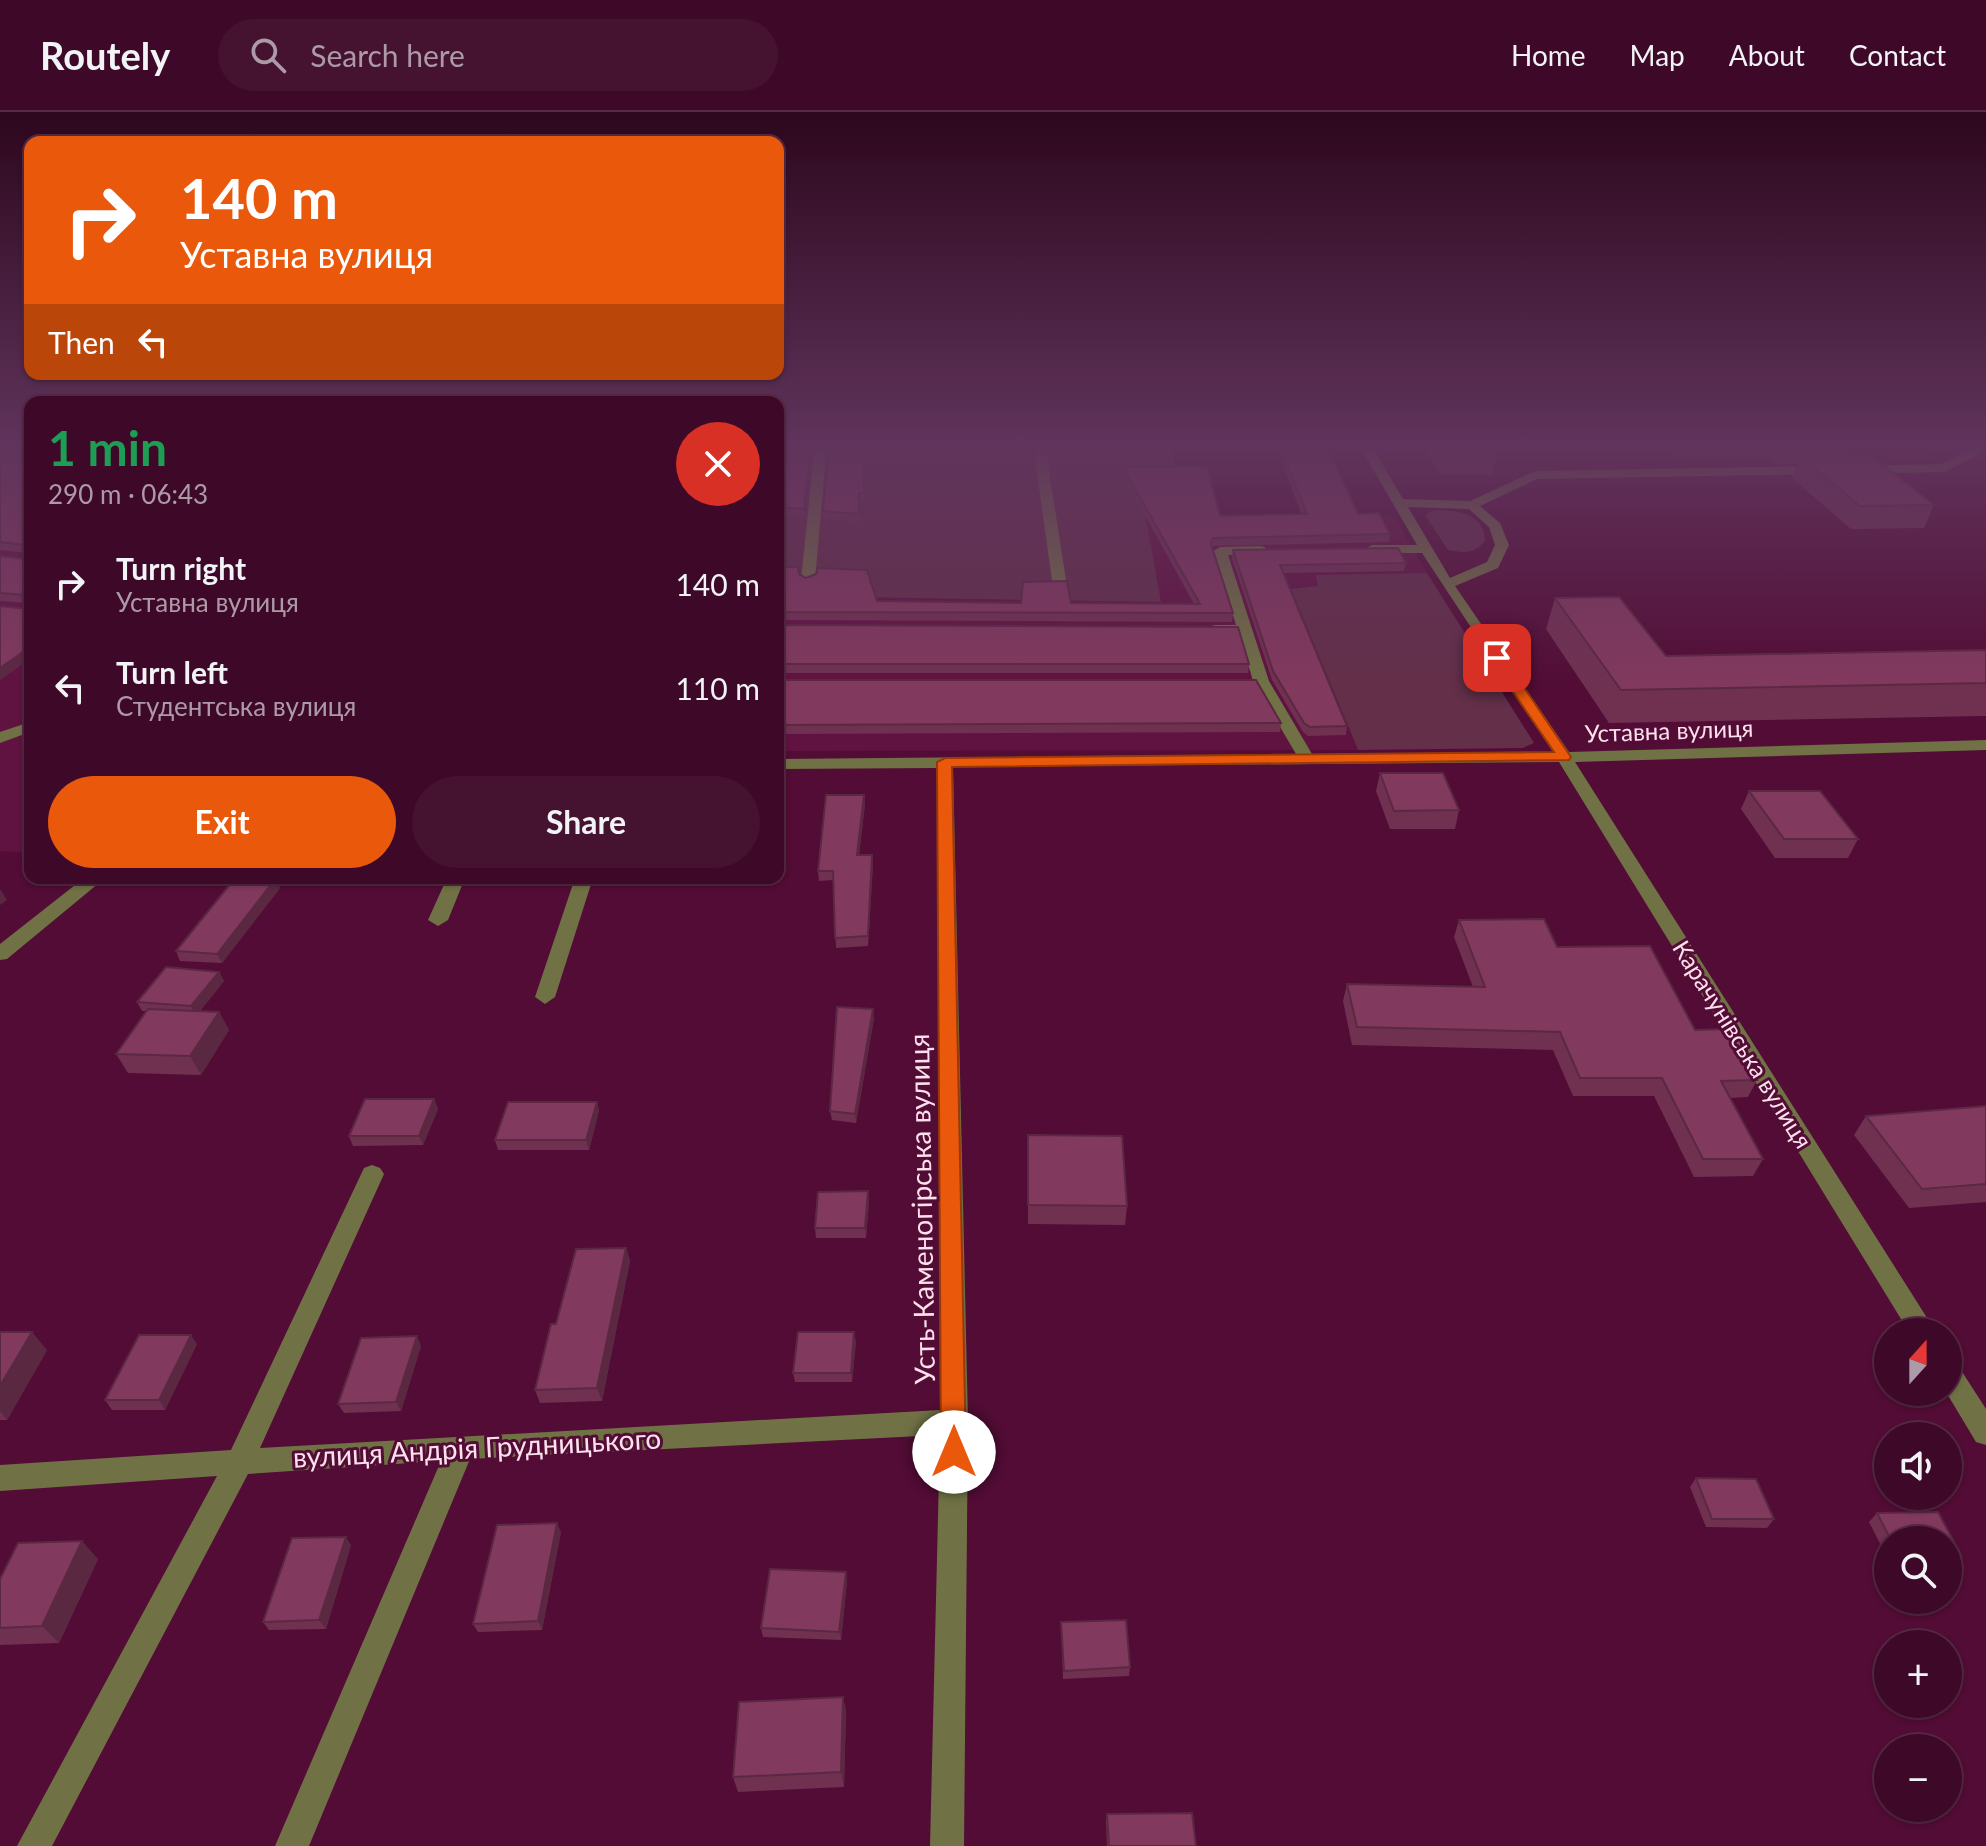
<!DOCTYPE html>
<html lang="en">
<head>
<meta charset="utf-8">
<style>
	:root { --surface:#3e0928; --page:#451230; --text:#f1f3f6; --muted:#ad9aa8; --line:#572a45; --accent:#ea580c }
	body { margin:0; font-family:Lato,sans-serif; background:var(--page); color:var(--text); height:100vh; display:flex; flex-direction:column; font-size:30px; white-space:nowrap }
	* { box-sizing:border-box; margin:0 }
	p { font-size:26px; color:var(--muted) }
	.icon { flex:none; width:44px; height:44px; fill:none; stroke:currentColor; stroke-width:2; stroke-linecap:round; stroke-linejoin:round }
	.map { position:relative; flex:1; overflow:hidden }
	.drawer { position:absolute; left:24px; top:284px; width:760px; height:488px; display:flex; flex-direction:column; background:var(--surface); border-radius:16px; box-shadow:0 2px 6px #0004,0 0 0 2px var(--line) }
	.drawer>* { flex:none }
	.guide { position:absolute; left:24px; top:24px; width:760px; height:244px; border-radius:16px; box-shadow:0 2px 6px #0004,0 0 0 2px var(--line); background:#ea580c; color:#fff; overflow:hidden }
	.needle { width:52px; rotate:21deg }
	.fabs { position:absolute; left:1874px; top:1206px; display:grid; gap:16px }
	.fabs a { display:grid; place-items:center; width:88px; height:88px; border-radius:50%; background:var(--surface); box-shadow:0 2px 6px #0004,0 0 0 2px var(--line); font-size:40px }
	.pin { position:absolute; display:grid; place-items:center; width:68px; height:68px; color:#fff; margin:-34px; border-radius:16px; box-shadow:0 4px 12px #0006 }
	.me { position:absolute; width:88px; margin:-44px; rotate:0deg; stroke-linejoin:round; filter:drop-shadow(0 0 6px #0008) }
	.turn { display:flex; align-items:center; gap:28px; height:168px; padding:0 24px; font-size:36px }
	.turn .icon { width:104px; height:104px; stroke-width:2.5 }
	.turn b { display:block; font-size:56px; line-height:68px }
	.then { display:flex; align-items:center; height:76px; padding:0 24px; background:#0003; gap:16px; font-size:30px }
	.round { display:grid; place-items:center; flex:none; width:84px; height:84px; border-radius:42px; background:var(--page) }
	.summary { display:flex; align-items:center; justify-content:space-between; height:136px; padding:0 24px }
	h1 { font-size:48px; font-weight:700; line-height:60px; color:#1e9e55 }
	.primary-button { display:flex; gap:16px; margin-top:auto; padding:16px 24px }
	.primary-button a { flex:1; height:92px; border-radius:48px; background:var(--accent); color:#fff; font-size:32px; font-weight:700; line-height:92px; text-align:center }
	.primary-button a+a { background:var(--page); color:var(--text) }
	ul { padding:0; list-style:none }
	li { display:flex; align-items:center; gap:24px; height:104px; padding:0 24px }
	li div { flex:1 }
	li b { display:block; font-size:30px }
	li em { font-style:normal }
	header { display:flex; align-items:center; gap:48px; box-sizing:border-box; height:112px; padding:0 40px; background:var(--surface); border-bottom:2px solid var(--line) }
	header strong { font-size:38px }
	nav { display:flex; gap:44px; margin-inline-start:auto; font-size:28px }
	.search { width:560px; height:72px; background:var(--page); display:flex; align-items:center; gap:20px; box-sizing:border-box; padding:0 28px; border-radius:44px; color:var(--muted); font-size:30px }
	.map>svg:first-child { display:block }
</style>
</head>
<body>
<header>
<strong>Routely</strong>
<div class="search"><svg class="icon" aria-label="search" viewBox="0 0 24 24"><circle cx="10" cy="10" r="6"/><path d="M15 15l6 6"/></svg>Search here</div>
<nav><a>Home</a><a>Map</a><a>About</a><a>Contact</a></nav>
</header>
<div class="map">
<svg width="1986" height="1734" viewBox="0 0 1986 1734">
	<rect width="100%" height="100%" fill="#520c35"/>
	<g fill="#601240">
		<polygon points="1656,333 1944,333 1924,345 1671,348"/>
		<polygon points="1394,404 1427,461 1317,463 1319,474 1291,477 1358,638 778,639 778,484 1160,490 1146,406"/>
		<polygon points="0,413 30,416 30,741 0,739"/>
	</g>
	<g fill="#632f49">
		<polygon points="778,333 1172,333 1183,406 1146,406 1161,490 778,484"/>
		<path d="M1434 398C1456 397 1485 402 1485 429 1474 442 1464 441 1448 438L1425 403Z"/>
		<polygon points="1427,461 1534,631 1523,636 1358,638 1291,477 1318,474 1316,463"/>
	</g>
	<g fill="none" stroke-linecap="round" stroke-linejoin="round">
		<g fill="#707245" fill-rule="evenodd">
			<polygon points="815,333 827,333 815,468 808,472 801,468"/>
			<polygon points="1033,333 1045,333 1066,468 1059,472 1052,468"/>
			<path d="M1359 333H1371L1403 387 1470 389 1535 359 1821 354 1827 358 1821 362 1537 367 1480 394 1500 411 1509 433 1498 456 1455 474 1569 640 1986 628V638L1575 650 1936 1220H1909L1559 650 953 655 968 1310 964 1734H930L940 1323 470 1347 309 1734H275L441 1349 248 1362 52 1734H17L217 1364 0 1379V1353L231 1338 364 1056 372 1053 380 1056 384 1062 260 1336 940 1298 937 656 778 657V647L1296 642 1253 569 1239 521H1214L1207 517 1214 513H1236L1213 439 1220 435 1260 434 1265 435V441L1228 443 1269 569 1312 642 1553 640 1422 441H1372L1365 437 1372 433H1417ZM1408 395 1469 397 1489 415 1495 433 1487 450 1450 466Z"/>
			<polygon points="1979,333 1986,333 1986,339 1944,360 1861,362 1855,358 1861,354 1942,352"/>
			<polygon points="30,610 30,620 0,631 0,620"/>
			<polygon points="84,766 105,766 7,847 0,848 0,832"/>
			<polygon points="447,766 465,766 448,808 438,814 428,808"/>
			<polygon points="575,766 593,766 555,885 545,892 535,885"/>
			<polygon points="1948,1248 1957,1252 1986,1297 1986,1333 1976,1330 1946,1280"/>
		</g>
	</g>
	<g fill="#703151">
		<polygon points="0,333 30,333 30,546 0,568 27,491 0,489 0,444 26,447 28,441 0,438 0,337 26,340 28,335"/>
		<polygon points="778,333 812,333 805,405 778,403"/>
		<polygon points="865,333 865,388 860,388 860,410 823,407 823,399"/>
		<polygon points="1275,333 1326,333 1358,402 1390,422 1389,430 1212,434 1233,501 1232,510 778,508 778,455 806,466 877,489 1194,492 1123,363 1123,355 1220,404 1302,403"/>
		<polygon points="1422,333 1491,333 1497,341 1492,363 1442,363"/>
		<polygon points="1661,333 1845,333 1850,337 1848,343 1934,393 1924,416 1851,417 1792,366 1798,351 1776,352 1769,345 1675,346"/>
		<polygon points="1233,438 1406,451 1404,459 1284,461 1347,614 1346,623 1308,624 1303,620 1272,568 1232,446"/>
		<polygon points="1555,486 1666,544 1986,538 1986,604 1609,611 1546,517"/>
		<polygon points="778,513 1249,552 1248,561 778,561"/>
		<polygon points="778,568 1281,611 1280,620 778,622"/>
		<polygon points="1380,661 1459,698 1455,717 1390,717 1376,679"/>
		<polygon points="1749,679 1858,727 1848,746 1775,746 1741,697"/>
		<polygon points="864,683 865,692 859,743 873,752 868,834 836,836 833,768 819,769 818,759"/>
		<polygon points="280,776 222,851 180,849 176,839"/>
		<polygon points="1459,808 1557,835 1695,918 1757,968 1748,985 1730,986 1763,1047 1753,1064 1694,1065 1654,984 1573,984 1553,938 1352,933 1343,889 1347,872 1473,875 1454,825"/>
		<polygon points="219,860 224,869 200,899 219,900 229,918 201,963 128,961 116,942 147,899 142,899 137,890"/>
		<polygon points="874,906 856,1011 832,1008 830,999"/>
		<polygon points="434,987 438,997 423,1033 353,1034 349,1024"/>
		<polygon points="597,990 599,999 589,1038 498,1038 495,1028"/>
		<polygon points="1986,994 1986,1090 1909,1096 1854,1023 1866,1004"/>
		<polygon points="1028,1023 1127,1094 1125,1113 1028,1112"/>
		<polygon points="869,1089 866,1126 816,1126 815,1116"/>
		<polygon points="626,1136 630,1149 602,1289 540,1291 535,1278 556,1212"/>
		<polygon points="0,1220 47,1238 7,1308 0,1308"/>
		<polygon points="856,1229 852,1270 795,1270 793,1261"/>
		<polygon points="197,1232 165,1298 112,1298 105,1288"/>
		<polygon points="421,1234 401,1299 344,1301 338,1292"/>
		<polygon points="1696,1366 1774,1407 1767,1416 1706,1415 1690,1375"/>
		<polygon points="1938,1400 1961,1443 1952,1452 1948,1452 1948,1428 1888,1428 1888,1447 1869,1410 1877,1401"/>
		<polygon points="561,1420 542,1518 478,1520 473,1512"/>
		<polygon points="351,1433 326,1517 269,1518 263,1510"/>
		<polygon points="98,1447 59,1531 0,1533 0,1467"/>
		<polygon points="847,1469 841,1528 763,1525 761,1516"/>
		<polygon points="1061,1510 1130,1555 1129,1564 1063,1567"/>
		<polygon points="843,1585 846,1600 844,1675 738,1680 733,1665"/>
		<polygon points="1107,1702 1196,1734 1107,1734 1106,1709"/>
	</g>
	<g fill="#5b2842">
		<polygon points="811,333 812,333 805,405 804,397"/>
		<polygon points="30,535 30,546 0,568 0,556"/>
		<polygon points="864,683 865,692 858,752 857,743"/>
		<polygon points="872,743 873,752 868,834 868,824"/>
		<polygon points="276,766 280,776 222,851 217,842"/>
		<polygon points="0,777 7,788 0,793"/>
		<polygon points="219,860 224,869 196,904 191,894"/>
		<polygon points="873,897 874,906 856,1011 855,1002"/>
		<polygon points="219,900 229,918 201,963 190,944"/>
		<polygon points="434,987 438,997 423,1033 419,1024"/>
		<polygon points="597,990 599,999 589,1038 586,1028"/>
		<polygon points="868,1079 869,1089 866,1126 865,1116"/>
		<polygon points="626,1136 630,1149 602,1289 597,1276"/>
		<polygon points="32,1220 47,1238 7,1308 0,1299 0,1274"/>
		<polygon points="854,1220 856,1229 852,1270 851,1261"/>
		<polygon points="191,1223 197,1232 165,1298 159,1288"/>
		<polygon points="417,1224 421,1234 401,1299 396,1290"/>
		<polygon points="557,1411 561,1420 542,1518 538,1509"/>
		<polygon points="346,1425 351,1433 326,1517 319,1508"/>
		<polygon points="82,1429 98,1447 59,1531 42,1514"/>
		<polygon points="846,1460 847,1469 841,1528 839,1520"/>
		<polygon points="843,1585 846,1600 844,1675 841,1660"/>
	</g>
	<g fill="#82395e" stroke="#5b2842" stroke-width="2">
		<polygon points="29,333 30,333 30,535 0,556 0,494 26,497 29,486 26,483 0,481 0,444 26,447 29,436 26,433 0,430 0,337 26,340"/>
		<polygon points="778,333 811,333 804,397 778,395"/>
		<polygon points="829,333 864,333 864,380 859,381 859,402 823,399"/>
		<polygon points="1279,333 1326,333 1358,402 1379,401 1390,422 1213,426 1211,432 1233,501 778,500 778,455 798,455 799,462 806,466 816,462 818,456 867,458 877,489 1021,491 1023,470 1067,469 1071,491 1200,492 1123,355 1207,355 1220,404 1307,402"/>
		<polygon points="1440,333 1491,333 1497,341 1446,342"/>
		<polygon points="1776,333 1845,333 1850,337 1782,338"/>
		<polygon points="1870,343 1934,393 1860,394 1801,344"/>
		<polygon points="1398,436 1406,451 1280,453 1347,614 1310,615 1304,611 1273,559 1233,438"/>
		<polygon points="1619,485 1666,544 1986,538 1986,571 1621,578 1555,486"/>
		<polygon points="778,513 1238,515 1249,552 778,552"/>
		<polygon points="778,568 1256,568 1281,611 778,613"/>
		<polygon points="1380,661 1443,661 1459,698 1394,699"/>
		<polygon points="1749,679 1820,679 1858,727 1784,727"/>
		<polygon points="826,683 864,683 857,743 872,743 868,824 835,826 833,759 818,759"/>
		<polygon points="235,766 276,766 217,842 176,839"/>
		<polygon points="1544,807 1557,835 1650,834 1695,918 1726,917 1757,968 1721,969 1763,1047 1703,1047 1662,966 1580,966 1560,920 1357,915 1347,872 1485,875 1459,808"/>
		<polygon points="166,855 219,860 191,894 137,890"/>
		<polygon points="837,895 873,897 855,1002 830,999"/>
		<polygon points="148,897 219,900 190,944 116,942"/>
		<polygon points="365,987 434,987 419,1024 349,1024"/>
		<polygon points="508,990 597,990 586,1028 495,1028"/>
		<polygon points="1986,994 1986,1072 1922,1077 1866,1004"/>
		<polygon points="1028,1023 1122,1024 1127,1094 1028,1093"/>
		<polygon points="868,1079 865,1116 815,1116 818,1080"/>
		<polygon points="626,1136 597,1276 535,1278 551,1212 556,1212 576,1137"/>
		<polygon points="0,1220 32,1220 0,1274"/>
		<polygon points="798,1220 854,1220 851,1261 793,1261"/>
		<polygon points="139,1223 191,1223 159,1288 105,1288"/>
		<polygon points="417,1224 396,1290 338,1292 361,1226"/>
		<polygon points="1696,1366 1756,1367 1774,1407 1712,1407"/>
		<polygon points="1938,1400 1961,1443 1948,1443 1948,1428 1891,1428 1877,1401"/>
		<polygon points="557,1411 538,1509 473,1512 497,1413"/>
		<polygon points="346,1425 319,1508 263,1510 292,1426"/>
		<polygon points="82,1429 42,1514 0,1516 0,1467 18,1431"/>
		<polygon points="770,1457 846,1460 839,1520 761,1516"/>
		<polygon points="1126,1508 1130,1555 1064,1559 1061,1510"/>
		<polygon points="843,1585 841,1660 733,1665 739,1590"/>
		<polygon points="1192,1701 1196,1734 1109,1734 1107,1702"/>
	</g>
	<linearGradient id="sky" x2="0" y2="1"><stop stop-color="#2d071d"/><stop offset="0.58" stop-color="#60345c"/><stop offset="1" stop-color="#60345c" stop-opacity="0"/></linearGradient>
	<rect width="1986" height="576" fill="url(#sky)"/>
	<polygon fill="#ea580c" stroke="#983908" stroke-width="2" points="1492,543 1502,543 1571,645 1569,648 952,655 966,1340 962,1348 954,1351 945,1348 941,1340 937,650 945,646 1554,640 1490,546"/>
	<g text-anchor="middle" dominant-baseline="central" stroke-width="6" stroke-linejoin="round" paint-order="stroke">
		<g font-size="24" fill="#fce1ec" stroke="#520c35">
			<text transform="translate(1669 618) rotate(-2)">Уставна вулиця</text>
			<text transform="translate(1743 932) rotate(58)">Карачунівська вулиця</text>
		</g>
		<g font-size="28" fill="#fce1ec" stroke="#520c35">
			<text transform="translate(921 1097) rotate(-91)">Усть-Каменогірська вулиця</text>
			<text transform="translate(477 1335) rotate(-3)">вулиця Андрія Грудницького</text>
		</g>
	</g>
</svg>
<div class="fabs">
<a><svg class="needle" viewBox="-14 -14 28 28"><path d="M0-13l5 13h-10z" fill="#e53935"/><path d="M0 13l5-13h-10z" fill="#ad9aa8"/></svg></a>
<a><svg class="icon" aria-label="sound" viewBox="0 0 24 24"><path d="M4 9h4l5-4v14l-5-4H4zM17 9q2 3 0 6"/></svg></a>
<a><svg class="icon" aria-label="search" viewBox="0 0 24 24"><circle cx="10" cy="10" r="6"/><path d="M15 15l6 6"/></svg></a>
<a>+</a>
<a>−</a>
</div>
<div class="pin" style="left:1497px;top:546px;background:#d93025"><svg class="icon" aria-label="arrive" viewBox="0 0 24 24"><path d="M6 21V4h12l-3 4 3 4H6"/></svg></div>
<svg class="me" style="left:954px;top:1340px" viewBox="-20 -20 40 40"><circle r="19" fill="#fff"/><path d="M0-13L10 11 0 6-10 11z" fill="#ea580c"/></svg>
<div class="guide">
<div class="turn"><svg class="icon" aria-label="right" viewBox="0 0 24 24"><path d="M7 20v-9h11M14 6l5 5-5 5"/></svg><div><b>140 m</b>Уставна вулиця</div></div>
<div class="then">Then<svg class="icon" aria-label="left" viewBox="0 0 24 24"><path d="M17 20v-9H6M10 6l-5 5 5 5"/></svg></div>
</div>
<section class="drawer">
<div class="summary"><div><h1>1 min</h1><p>290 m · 06:43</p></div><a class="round" style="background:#d93025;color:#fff"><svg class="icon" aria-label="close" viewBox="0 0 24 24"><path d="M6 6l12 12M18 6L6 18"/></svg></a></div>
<ul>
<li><svg class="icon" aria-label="right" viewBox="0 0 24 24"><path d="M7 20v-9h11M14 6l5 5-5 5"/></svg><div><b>Turn right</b><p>Уставна вулиця</p></div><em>140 m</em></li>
<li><svg class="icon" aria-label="left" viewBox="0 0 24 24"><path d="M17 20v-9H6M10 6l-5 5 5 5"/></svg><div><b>Turn left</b><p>Студентська вулиця</p></div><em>110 m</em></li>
</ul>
<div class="primary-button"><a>Exit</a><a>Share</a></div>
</section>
</div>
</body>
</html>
